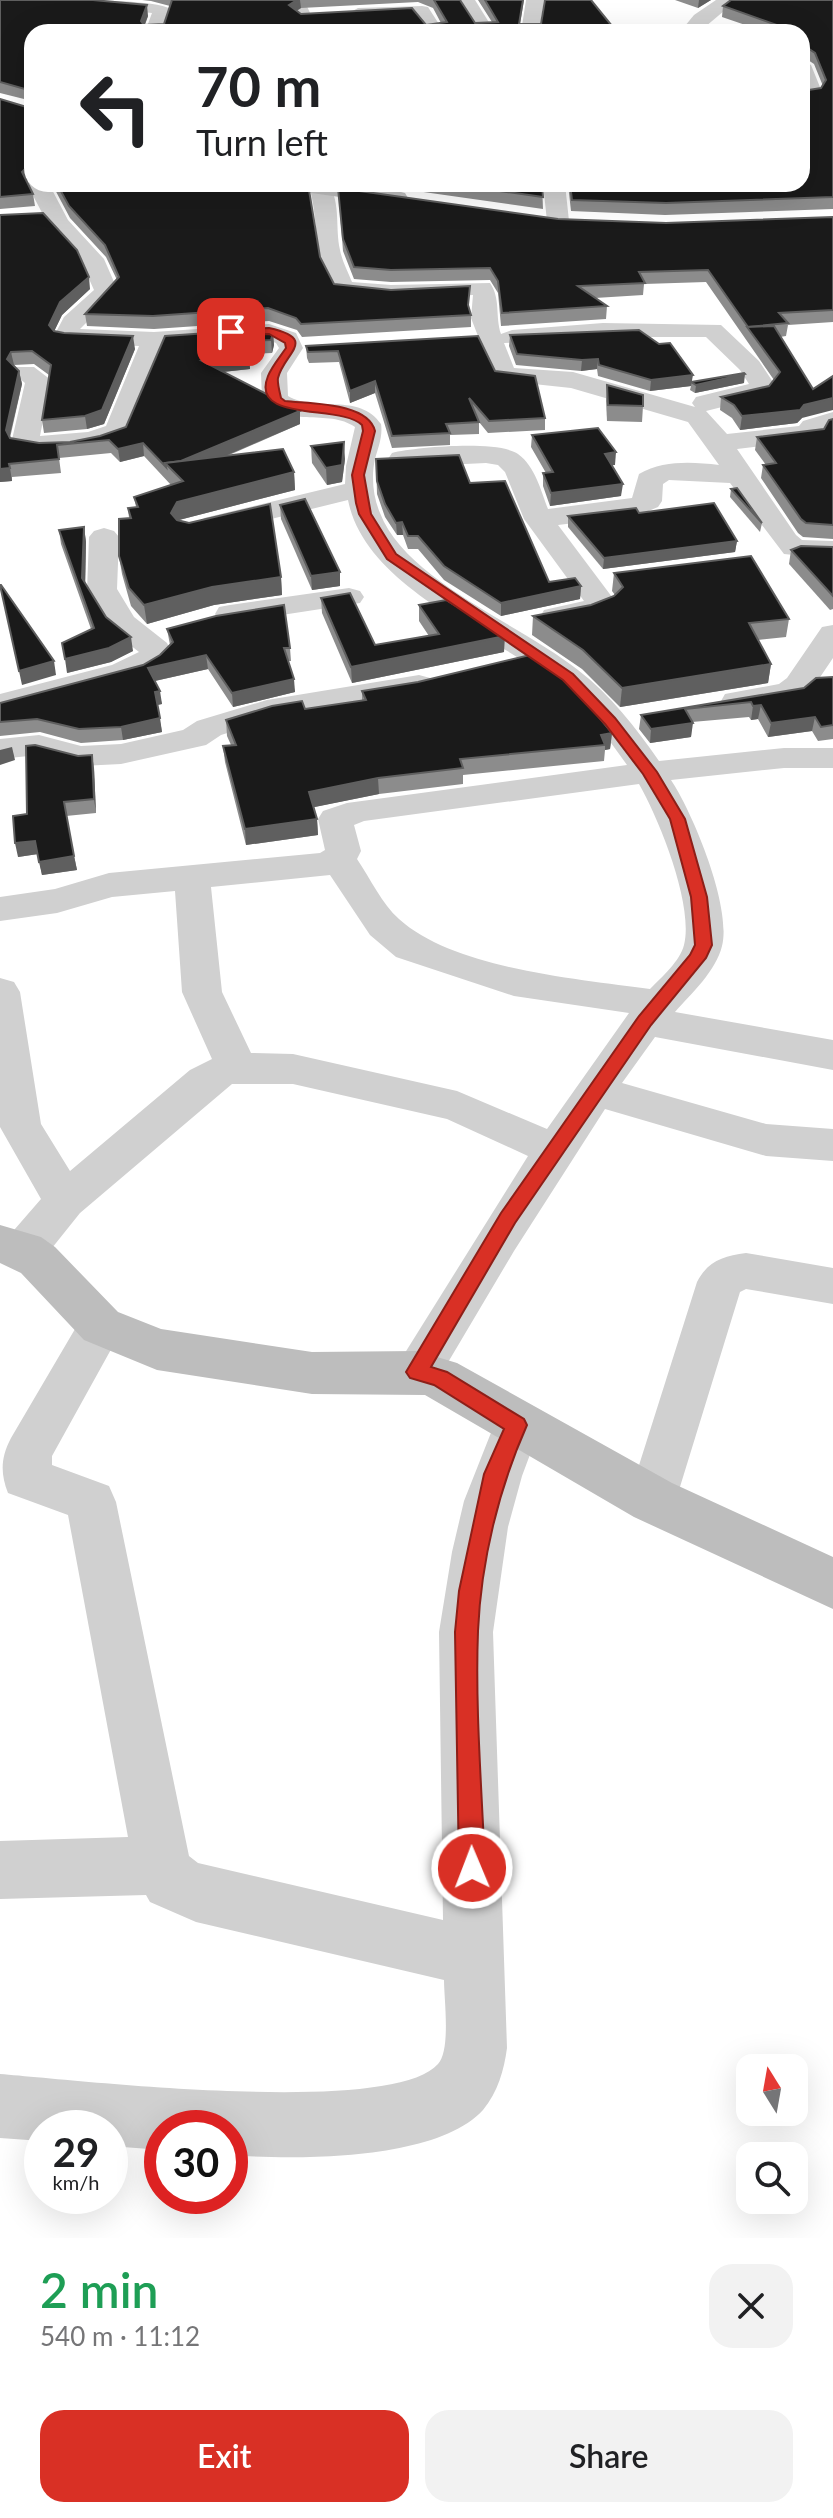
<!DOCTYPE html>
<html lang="en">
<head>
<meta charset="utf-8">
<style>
	:root { --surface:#fff; --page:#f2f2f2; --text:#202124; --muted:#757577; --accent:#d93025 }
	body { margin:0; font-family:Lato,sans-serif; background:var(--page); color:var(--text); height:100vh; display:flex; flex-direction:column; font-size:30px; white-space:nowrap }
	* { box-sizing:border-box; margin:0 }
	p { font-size:26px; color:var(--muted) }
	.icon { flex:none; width:44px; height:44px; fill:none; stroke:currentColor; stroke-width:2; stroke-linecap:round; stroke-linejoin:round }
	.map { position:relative; height:2238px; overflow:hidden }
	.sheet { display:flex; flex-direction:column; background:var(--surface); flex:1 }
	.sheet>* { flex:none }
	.banner { position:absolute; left:24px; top:24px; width:786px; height:168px; border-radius:24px; box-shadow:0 8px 32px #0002; background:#fff; color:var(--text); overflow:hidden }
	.needle { width:52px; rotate:349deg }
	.tools { position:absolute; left:736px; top:2054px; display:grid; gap:16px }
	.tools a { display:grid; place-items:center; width:72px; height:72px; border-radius:16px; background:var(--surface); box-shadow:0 8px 32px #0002; font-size:40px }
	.speed { position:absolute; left:24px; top:2110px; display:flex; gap:16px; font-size:40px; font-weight:700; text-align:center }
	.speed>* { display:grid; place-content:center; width:104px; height:104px; border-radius:50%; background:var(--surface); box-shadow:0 8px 32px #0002; line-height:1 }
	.speed small { font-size:20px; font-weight:400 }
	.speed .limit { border:12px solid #d22; background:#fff; color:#111 }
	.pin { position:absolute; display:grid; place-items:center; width:68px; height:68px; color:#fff; margin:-34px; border-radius:16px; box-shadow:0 4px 12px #0006 }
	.me { position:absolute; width:88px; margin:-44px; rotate:359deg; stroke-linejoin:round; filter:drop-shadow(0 0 6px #0008) }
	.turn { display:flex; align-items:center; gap:28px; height:168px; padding:0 40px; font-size:36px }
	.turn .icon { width:104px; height:104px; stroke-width:2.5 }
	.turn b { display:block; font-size:56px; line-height:68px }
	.round { display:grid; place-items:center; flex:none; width:84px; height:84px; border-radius:24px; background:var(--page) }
	.headline { display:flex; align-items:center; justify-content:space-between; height:136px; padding:0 40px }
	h1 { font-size:48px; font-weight:600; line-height:60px; color:#1e9e55 }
	.action { display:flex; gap:16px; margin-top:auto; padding:16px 40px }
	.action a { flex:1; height:92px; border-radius:24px; background:var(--accent); color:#fff; font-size:32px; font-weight:600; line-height:92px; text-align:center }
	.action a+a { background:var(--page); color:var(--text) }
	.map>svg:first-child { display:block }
</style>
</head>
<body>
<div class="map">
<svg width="833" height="2238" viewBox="0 0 833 2238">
	<rect width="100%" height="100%" fill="#fff"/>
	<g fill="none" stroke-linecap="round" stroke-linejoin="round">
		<g fill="#d0d0d0" fill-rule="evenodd">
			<path d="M64 0C87 0 155 0 171 9L163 32H145L152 13 73 5Z"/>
			<polygon points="286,0 304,0 319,32 301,32"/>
			<polygon points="457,0 475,0 495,32 477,32"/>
			<polygon points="526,0 544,0 539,32 521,32"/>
			<polygon points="716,0 737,0 699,32 680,32 694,15"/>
			<polygon points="422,6 428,7 444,32 426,32 417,16 358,18 349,13 358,8"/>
			<polygon points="802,59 811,65 822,92 819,96 802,100"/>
			<path d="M32 179V184H49L68 220 104 259 118 291 80 329 154 332 269 324 296 333 303 348 287 373 288 396C316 413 359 392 381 424 383 436 378 448 375 459 371 476 373 497 380 513 406 581 522 625 578 670 610 694 636 728 659 761L784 748H833V768H784L671 780C693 813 732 907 722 946 716 971 691 994 675 1012L833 1040V1070L655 1037 622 1083 766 1124 833 1129V1161L766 1156 605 1109 514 1251 434 1386 417 1392 400 1386 393 1372 528 1156 447 1119 293 1084H232L80 1213 40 1263 24 1268 8 1263 2 1250 8 1237 41 1199 0 1127V978L14 982 20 992 41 1124 70 1171 190 1070 212 1059 182 992 175 891 112 897 57 913 0 921V897L55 889 109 873 320 853 325 850 318 819 323 811 347 803 627 765C606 735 583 705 554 682 491 633 365 587 348 500L214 533 204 530 200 524 204 518 345 484 346 466 355 427C329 408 283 429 262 399L261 373 279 348 276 343 266 339 164 346 126 437C99 453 46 457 15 450L11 444 25 383 12 372 16 367H34L51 380 40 436 88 432 106 426 139 346 66 343 57 341 54 336 64 317 94 290 81 261 50 228 27 184ZM639 784C659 819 694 905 684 945 680 961 662 977 650 989 578 979 454 969 399 919 382 904 370 878 357 859L361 851 354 825 364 821ZM330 875 370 935 396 957 514 996 629 1013 547 1129 457 1091 293 1054 251 1053 222 992 211 887Z"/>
			<path d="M313 184H329C341 205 335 228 340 250 342 261 348 272 352 282L391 285 490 283C501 299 495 316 501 334L512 330 603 323 721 325 759 361 775 385 766 396 706 411 727 434 799 426 803 421 833 412V429L825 431 821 439 737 449 796 535 802 540 833 541V559L784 554 730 483 669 480 663 484 662 501 658 507 639 515 558 525 618 605 614 612C592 617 566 629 544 624L540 617 544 610 584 601 524 519 505 472 498 465 486 463 402 467 392 465 388 459 392 453C416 447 499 440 518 454 535 466 541 491 548 509L632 498 639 474C664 460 692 462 719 465L688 422 571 388 495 380 471 318 473 295 391 299 335 293C313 261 319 224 310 189ZM603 337H706L740 370 749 384 696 397 692 403 695 407 573 372 514 368 504 343Z"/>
			<polygon points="543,184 565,184 569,221 566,226 558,228 547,221"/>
			<polygon points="104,528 114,531 119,537 117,589 134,617 167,643 172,653 160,666 143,676 0,714 0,694 112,665 139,652 110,629 97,603 87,591 89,537 94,531"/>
			<polygon points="349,588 360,591 364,597 360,603 230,623 219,621 215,614 219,607 230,605"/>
			<polygon points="833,625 833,658 810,692 789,702 737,711 725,708 721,701 725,694 779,684 787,678 822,627"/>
			<polygon points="419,675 430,678 435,685 430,692 272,719 221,735 206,745 121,764 81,766 38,755 0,759 0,739 39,735 81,746 121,744 183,730 197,721 267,700"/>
			<path d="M746 1253 833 1268V1304L746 1289 740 1292 671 1516 653 1522 635 1516 628 1500 697 1282C708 1261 723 1256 746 1253Z"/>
			<path d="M101 1307 117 1312 124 1326 52 1456V1465L109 1486 116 1502 189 1856 198 1863 443 1920 439 1632 452 1552 464 1501 500 1410 517 1404 534 1410 541 1425 522 1476 508 1527 493 1632 507 2048C504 2070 498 2092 483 2110 437 2161 294 2160 230 2155V2128H162V2150L110 2146V2128H42V2141L0 2138V2074C77 2080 392 2117 438 2064 451 2050 444 1999 444 1980L196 1922 150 1902 146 1895 0 1899V1841L128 1837 68 1515 8 1493C0 1473 1 1457 11 1438L85 1312Z"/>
		</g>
		<g fill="#bdbdbd" fill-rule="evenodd">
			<polygon points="286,184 345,184 397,191 405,193 408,198 405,203 397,205 297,191"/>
			<polygon points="0,1225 41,1237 55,1247 118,1312 161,1329 312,1352 417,1351 457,1363 672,1483 833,1557 833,1609 634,1517 425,1395 312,1394 157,1370 84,1340 21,1273 0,1263"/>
		</g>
	</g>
	<g fill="#8c8c8c" fill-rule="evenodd">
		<path d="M0 0 148 16 145 25 164 24 170 6 151 1 142 0H460L475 23 492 22 478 0H524L520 24 616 31 757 29 722 17 723 6 833 0V209L665 215 571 211 568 184H802L823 86 814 64 802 56V32H32V101L0 93ZM418 2 433 8 441 23 426 25 301 14 297 11 301 8Z"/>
		<polygon points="675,0 711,0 698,8"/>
		<polygon points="0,99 30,108 32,106 32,176 27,181 33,194 35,206 0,209"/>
		<polygon points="52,184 308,184 320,257 334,284 469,307 471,315 471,327 302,337 297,330 269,321 154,329 87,326 85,314 117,280 106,257 70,218"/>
		<polygon points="367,184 542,184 543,209"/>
		<polygon points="338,188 558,219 666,223 833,217 833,322 788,325 786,336 780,337 802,418 797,423 740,430 732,418 720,410 721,397 769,386 774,380 706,282 644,284 643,295 595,298 607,306 606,319 501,326 498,293 490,280 391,282 354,279 343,251"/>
		<polygon points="0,215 90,289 62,315 54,331 135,349 104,424 87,429 44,433 42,420 49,375 34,364 14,365 19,371 22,384 10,438 39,443 70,442 100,436 126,427 165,336 273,333 274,345 272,353 248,354 250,369 223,372 300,411 300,424 227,456 294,472 295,490 179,520 281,577 282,595 214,605 147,624 131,606 122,574 119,556 129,518 128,508 136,507 134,497 171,485 144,456 120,462 111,453 59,458 61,473 12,477 12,481 0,482"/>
		<polygon points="510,335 692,382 744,383 695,393 690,390 691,386 650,391 598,376 597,369 581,371 516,365 509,346"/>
		<polygon points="306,346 495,371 545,418 545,430 488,433 479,422 479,434 450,435 450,445 392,448 375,393 350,403 339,362 309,363 307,358"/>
		<polygon points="607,385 643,406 642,422 607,421 606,401"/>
		<polygon points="833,419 833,539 803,537 798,533 761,478 763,465 766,465 755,450 757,437 824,429"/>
		<polygon points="532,435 615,465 611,465 621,496 550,506 543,486 543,473 546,473 531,447"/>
		<polygon points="311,446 345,459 342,482 327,485 312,463"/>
		<polygon points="376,459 470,483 549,582 581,586 580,599 501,616 444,580 418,549 408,549 403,535 397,535 385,517 377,494"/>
		<polygon points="731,489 762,523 760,532 730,497"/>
		<polygon points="280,505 340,586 312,590 281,519"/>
		<polygon points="639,513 737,541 735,552 603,569 568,527 568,516"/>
		<polygon points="84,527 86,542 85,583 106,617 133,651 111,662 67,673 91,629 61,544 59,530"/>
		<polygon points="833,547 833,609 830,610 789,564 791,550"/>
		<polygon points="614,573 789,619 786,637 758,640 771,664 768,683 620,707 582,669 532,635 533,616 591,605 615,595 612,591"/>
		<polygon points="321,598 375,645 429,636 419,621 419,605 504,652 352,683 322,613"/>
		<polygon points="167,629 290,648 291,661 288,661 295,692 233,707 208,669 155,681 162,704 157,705 162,732 123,740 81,743 40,732 0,736 0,703 143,665 160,655 170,645"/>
		<polygon points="833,677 833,739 818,741 812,731 768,737 758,719 751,720 749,717 692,722 691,737 650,743 639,729 641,715 804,688"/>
		<polygon points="362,691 612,733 610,749 605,750 604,761 463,775 463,784 379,794 314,807 317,819 318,835 246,845 225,762 223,746 231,745 227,736 226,720 362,701"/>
		<polygon points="94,768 96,813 66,816 77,870 42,875 38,854 18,857 27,814"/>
	</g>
	<g fill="#5f5f5f">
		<polygon points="297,0 300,0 301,8 289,15 289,5"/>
		<polygon points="699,0 711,0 698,8"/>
		<polygon points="147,5 148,16 142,31 141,21"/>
		<polygon points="30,164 32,176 24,184 22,172"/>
		<polygon points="89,277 90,289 62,315 51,338 49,325 60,302"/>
		<polygon points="273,333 274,345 272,353 271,340"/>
		<polygon points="133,336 135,349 104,424 87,429 85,416"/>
		<polygon points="11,352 14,365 7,359"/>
		<polygon points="249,356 250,369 203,374 202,361"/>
		<polygon points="598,359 597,369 581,371 582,360"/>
		<polygon points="19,371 22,384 8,443 6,430"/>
		<polygon points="745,374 744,383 695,393 696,385"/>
		<polygon points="693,375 691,386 650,391 651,380"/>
		<polygon points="375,381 375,393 350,403 350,391"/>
		<polygon points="833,398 833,410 802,418 797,423 740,430 742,416 804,405"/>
		<polygon points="300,411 300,424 178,476 168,466"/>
		<polygon points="344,442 345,459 342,482 327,485 326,468"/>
		<polygon points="143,443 144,456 120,462 118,449"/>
		<polygon points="616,452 615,465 604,466 605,454"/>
		<polygon points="10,468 12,481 0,482 0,469"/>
		<polygon points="294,472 295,490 179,520 174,531 171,513 177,502"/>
		<polygon points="623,484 621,496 550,506 551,493"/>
		<polygon points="402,522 403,535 397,535 396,523"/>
		<polygon points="84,527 86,542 85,593 82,578"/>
		<polygon points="737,541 735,552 603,569 604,558"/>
		<polygon points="340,572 340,586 312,590 311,576"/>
		<polygon points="281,577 282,595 214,605 147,624 144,605 212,587"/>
		<polygon points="581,586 580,599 501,616 501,603"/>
		<polygon points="505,636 504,652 352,683 351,667"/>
		<polygon points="131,637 133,651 111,662 67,673 65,659"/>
		<polygon points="206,655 208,669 150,682 148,668"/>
		<polygon points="54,661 56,675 22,685 19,671"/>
		<polygon points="771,664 768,683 620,707 622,688"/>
		<polygon points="294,679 295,692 233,707 232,693"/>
		<polygon points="160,691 162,704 157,705 155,692"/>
		<polygon points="761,705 758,719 751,720 753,706"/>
		<polygon points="815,717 812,731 768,737 771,723"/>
		<polygon points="160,718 162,732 123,740 121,727"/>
		<polygon points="693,723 691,737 650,743 651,729"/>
		<polygon points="612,733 610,749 605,750 605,745 601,735"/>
		<polygon points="12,747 15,760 0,765 0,750"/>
		<polygon points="92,755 94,768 96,813 94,799"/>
		<polygon points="378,778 379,794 310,808 309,792"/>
		<polygon points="317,819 318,835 246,845 245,829"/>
		<polygon points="35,841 38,854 18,857 15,843"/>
		<polygon points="74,856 77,870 42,875 39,862"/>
	</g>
	<g fill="#1a1a1a" stroke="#5f5f5f" stroke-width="2">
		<polygon points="0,0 93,0 147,5 141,21 144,25 164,24 172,0 297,0 289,5 301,14 412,8 426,25 447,22 434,0 460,0 475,23 498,22 485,0 523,0 519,24 541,24 545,0 591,0 616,31 788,29 723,6 731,0 833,0 833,197 666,203 572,200 570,184 802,184 802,91 821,88 826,80 815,53 803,45 802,47 802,32 32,32 32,91 0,82"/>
		<polygon points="0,99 30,108 32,106 32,167 30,164 22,172 33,194 0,197"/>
		<polygon points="57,184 308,184 320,257 334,284 391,290 470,286 468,305 471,315 301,324 296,318 268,308 153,316 85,314 119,277 105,245 69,206"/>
		<polygon points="450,184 542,184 543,197"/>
		<polygon points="338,188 558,219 666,223 833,217 833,310 779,313 788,323 748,327 708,270 639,272 645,283 578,286 607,306 502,313 498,281 490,268 391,270 354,267 343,239"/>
		<polygon points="43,213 77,250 89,277 60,302 49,325 54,331 64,333 133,336 102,410 85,416 42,420 51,365 32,351 11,352 7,359 19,371 6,430 10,438 39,443 70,442 100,436 126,427 165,336 265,329 273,333 271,340 243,341 249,356 202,361 300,411 181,461 165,463 166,467 143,443 118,449 109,440 57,445 59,459 9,464 10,468 0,469 0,215"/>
		<polygon points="774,326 813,389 833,376 833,398 804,405 800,410 742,416 734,405 721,397 769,386 780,372 747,327"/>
		<polygon points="639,330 659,344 670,343 693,375 651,380 599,365 598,359 582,360 517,354 510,335"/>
		<polygon points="478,336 495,371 535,376 545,418 489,421 469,398 479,422 446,424 450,433 392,436 375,381 350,391 338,351 308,352 306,346"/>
		<polygon points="744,373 745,374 696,385 691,382"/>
		<polygon points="607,385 643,395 643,406 608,405"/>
		<polygon points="833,419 833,525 806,523 801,519 763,465 776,463 757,437 824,429 829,420"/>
		<polygon points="598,428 616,452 605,454 623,484 551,493 543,473 553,472 532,435"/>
		<polygon points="344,442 342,465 326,468 311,446"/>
		<polygon points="283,449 294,472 177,502 171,513 177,520 189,523 270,504 281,577 212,587 144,605 129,588 119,556 119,519 131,518 128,508 138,507 134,497 183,481 165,463"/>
		<polygon points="459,455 470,483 505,481 549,582 575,578 581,586 501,603 444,566 418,536 408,536 402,522 396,523 385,504 377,481 376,459"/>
		<polygon points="737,488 762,523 731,489"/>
		<polygon points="305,499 340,572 311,576 280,505"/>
		<polygon points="714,503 737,541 604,558 568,516 636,508 639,513"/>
		<polygon points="84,527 82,578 106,617 131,637 109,648 65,659 62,643 94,628 59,530"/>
		<polygon points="801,546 833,547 833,596 791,550"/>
		<polygon points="751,556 789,619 749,623 771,664 622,688 583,650 533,616 591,605 614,596 623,587 614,573"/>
		<polygon points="0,585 1,585 54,661 19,671"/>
		<polygon points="350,593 375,645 439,634 419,605 446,600 505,636 351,667 321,598"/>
		<polygon points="284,605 290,648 284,648 294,679 232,693 206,655 148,668 160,691 155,692 160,718 121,727 79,729 37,719 0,722 0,703 143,665 160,655 173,642 167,629 216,616"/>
		<polygon points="534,654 576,689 612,733 601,735 605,745 460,759 463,768 378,778 309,792 317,819 245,829 223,746 236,745 226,720 272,706 302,701 305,709 366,700 362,691 418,682"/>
		<polygon points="833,677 833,725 821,727 815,717 771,723 761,705 753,706 751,702 685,709 693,723 651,729 641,715 804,688 816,678"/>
		<polygon points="35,745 78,756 92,755 94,799 64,802 74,856 39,862 35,841 15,843 13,816 27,814 26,746"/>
	</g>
	<path fill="#d93025" stroke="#8d1f18" stroke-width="2" d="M269 328C319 339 284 353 278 378 277 383 280 393 281 398L285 401C309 404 368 402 375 431L364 475 369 503 371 514 396 554 573 674 615 718 657 772 685 819 707 897 712 945 706 958 651 1025 515 1223 431 1367 447 1372 524 1419 527 1425C499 1488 481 1561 478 1631 475 1708 482 1791 485 1868L481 1877 472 1881 463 1877 459 1868 455 1632 459 1591 484 1474 504 1429 434 1385 410 1378 406 1372 501 1213 639 1016 690 955 695 945 691 897 670 819 643 774 605 724 563 680 387 559 359 514 356 503 352 475 363 431 362 425C341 404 249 423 268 376 272 366 280 357 286 348L285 343 269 334 231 336 226 332 231 329Z"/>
</svg>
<div class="tools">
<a><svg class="needle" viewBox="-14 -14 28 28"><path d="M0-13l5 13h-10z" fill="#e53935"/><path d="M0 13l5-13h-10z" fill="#757577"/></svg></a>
<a><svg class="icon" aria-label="search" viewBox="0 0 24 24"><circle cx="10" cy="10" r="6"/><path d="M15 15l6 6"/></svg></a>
</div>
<div class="speed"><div>29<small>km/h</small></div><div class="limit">30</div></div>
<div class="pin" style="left:231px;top:332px;background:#d93025"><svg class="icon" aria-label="arrive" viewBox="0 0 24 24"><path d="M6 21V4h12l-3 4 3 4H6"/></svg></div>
<svg class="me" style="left:472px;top:1868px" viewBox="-20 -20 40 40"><circle r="17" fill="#d93025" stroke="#fff" stroke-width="3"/><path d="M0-11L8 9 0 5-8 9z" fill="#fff"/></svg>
<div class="banner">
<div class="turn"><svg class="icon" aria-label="left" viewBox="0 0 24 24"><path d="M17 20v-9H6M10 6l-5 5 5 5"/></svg><div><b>70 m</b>Turn left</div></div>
</div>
</div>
<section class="sheet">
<div class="headline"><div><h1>2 min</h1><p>540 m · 11:12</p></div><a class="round"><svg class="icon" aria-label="close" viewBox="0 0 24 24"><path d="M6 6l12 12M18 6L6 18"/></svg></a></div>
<div class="action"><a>Exit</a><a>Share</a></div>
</section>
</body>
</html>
